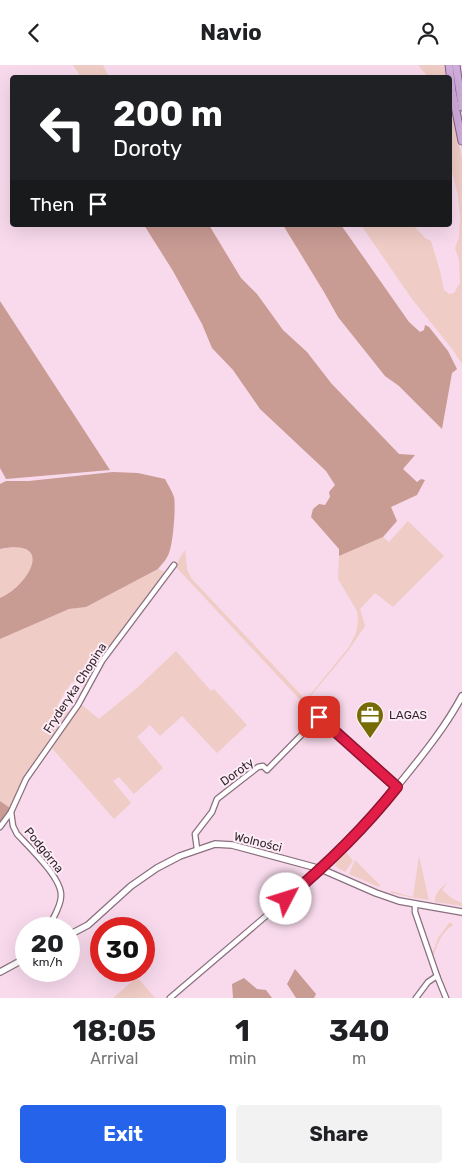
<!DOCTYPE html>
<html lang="en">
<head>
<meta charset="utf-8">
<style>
	:root { --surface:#fff; --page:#f2f2f2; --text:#202124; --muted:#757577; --accent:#2563eb }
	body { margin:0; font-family:Rubik,sans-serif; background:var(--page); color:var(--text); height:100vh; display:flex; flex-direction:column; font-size:19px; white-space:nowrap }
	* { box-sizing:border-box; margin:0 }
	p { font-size:16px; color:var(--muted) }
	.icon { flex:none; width:28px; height:28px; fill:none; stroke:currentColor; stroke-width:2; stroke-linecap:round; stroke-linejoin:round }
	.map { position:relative; height:933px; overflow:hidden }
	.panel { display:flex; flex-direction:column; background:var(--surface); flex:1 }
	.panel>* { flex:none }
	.top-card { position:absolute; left:10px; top:10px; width:442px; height:152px; border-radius:5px; box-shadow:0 5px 20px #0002; background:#202124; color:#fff; overflow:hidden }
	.speed { position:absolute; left:15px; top:852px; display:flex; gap:10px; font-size:25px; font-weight:700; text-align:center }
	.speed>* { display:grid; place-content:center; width:65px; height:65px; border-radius:50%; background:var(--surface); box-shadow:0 5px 20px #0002; line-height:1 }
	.speed small { font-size:12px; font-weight:400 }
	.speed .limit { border:8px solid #d22; background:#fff; color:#111 }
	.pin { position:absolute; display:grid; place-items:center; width:42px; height:42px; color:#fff; margin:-21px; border-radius:10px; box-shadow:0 2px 8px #0006 }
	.me { position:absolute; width:55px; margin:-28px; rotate:50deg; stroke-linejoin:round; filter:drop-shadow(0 0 4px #0008) }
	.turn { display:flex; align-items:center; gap:18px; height:105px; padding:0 20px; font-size:22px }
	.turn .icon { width:65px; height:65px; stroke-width:2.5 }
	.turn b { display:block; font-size:35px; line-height:42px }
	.then { display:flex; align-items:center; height:48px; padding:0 20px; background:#0003; gap:10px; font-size:19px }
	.eta { display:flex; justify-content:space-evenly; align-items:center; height:85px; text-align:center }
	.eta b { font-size:30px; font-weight:700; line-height:35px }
	.primary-button { display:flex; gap:10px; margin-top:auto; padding:10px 20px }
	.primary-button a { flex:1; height:58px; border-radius:5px; background:var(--accent); color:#fff; font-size:20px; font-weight:700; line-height:58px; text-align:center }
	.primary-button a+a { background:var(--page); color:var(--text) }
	header { display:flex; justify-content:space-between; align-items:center; height:65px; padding:0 20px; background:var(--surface); font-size:22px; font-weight:700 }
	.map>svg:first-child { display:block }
</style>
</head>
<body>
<header><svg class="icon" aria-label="back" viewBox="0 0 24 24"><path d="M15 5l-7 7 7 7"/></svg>Navio<svg class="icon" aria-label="person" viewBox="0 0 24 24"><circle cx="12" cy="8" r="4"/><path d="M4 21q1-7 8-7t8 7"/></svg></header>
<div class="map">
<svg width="462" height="933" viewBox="0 0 462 933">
	<rect width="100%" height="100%" fill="#f8daec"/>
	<g fill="#efccc5">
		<polygon points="73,0 103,0 109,12 81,12"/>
		<polygon points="418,0 444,0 446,12 428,12"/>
		<polygon points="450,38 462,93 462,299 453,285 412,234 361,160 413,160 425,173 431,176 440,206 444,225 449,229 454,228 460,218 459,195 455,183 459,172 460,153 458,131 450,99"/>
		<polygon points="408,456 444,491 393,542 375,528 360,544 365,561 348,586 304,639 176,502 179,494 185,485 187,504 191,513 306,635 349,582 356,568 358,556 357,546 338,514 339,491 383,472 389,477"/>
		<path d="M18 482C54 490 17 525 0 533V484Z"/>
		<polygon points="158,504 165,507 89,611 71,618 57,640 68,647 29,704 10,743 0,736 0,574 69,544 86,542"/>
		<polygon points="176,586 211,626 214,624 247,660 217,688 182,651 160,671 150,660 137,672 163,703 134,729 119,712 113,716 131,738 114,754 52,683 82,640 99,654 138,622"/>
		<polygon points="346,787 353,796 345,807 335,801 337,796"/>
		<polygon points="419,791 429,835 415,833 391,828 391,826 413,832"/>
		<polygon points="355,795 380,820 379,822 349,809"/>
		<path d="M448 817 442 825 453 834 462 838V841L435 837C434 828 442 822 448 817Z"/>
		<path d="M450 857 453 860C441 868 437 879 433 893L424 866 433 887 438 873Z"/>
		<polygon points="137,912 155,933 113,933"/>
	</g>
	<g fill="#c89b93">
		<polygon points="144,160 209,160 241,213 257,229 283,265 307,287 331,318 399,389 415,390 403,404 417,417 421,414 425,415 417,430 391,442 397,456 383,472 339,491 339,484 311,452 313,444 319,439 325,440 330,432 329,427 335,420 326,406 260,344 233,305 212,283 202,259 173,206"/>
		<polygon points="283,160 341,160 409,257 420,267 424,265 425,260 429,262 448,286 457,304 452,308 442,364 399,321 385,311 338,252 324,227"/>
		<polygon points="0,236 110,405 6,414 0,403"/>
		<path d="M113 407 138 408 165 414C168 420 172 426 174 432 176 441 173 479 169 488 167 494 162 499 158 504L86 542 69 544 0 574V533C29 520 56 473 0 484V419L6 416H29Z"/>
		<polygon points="0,736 10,743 0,758"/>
		<polygon points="295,904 316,929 314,933 296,933 287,919"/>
		<polygon points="244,913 257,924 266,925 272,933 233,933 232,919"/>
	</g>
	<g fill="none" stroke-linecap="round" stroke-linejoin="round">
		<g stroke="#8a707f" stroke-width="7">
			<g id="minor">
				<path d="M11 747 13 761 17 769C29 782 62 813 61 831 61 842 52 854 48 864"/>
				<polyline points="0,762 11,747 26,714 78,640 102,596 174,500"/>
				<polyline points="197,784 195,769 212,747 217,734 258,702 263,701 267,705 319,652 397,722"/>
				<polyline points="415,839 415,847 437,911 446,933"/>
				<polyline points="25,893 24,887 26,885"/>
				<polyline points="170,933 321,804"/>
				<polyline points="416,933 428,917 437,911"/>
			</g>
		</g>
		<g stroke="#8a707f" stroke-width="8">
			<g id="tertiary">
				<path d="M321 804C352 777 378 745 404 713 425 687 446 661 462 631"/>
				<polyline points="69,870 88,860 131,821 157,803 180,791 215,779 232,780 321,804 376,828 399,836 462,847"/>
				<polyline points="0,907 26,893"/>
			</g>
		</g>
		<g stroke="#83598e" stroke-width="9">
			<g id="primary">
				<polyline points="449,0 452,26 462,76"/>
				<polyline points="456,0 462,42"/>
			</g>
		</g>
		<use href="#minor" stroke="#fff" stroke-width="4.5"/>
		<use href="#tertiary" stroke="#fff" stroke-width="5.5"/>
		<use href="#primary" stroke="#cfacda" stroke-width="7"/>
	</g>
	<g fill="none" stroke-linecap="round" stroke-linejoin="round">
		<g stroke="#92132f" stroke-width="12">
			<path id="route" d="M286 834C329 798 363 765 397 722L319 652"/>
		</g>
		<use href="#route" stroke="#e11d48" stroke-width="9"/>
	</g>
	<defs>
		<g id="office-pin" transform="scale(1.4375)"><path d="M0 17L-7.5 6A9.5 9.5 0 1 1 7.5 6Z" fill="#766b05" stroke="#feecf6"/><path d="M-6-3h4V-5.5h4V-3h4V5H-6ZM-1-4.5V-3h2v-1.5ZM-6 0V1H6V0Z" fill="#fff"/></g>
	</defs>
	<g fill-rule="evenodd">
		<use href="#office-pin" x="370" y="650"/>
	</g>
	<g text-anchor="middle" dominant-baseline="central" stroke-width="4" stroke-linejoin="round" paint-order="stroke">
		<g font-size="12" fill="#31262c" stroke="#feecf6">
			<text transform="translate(75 623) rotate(-57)">Fryderyka Chopina</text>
			<text transform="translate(237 707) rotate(-36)">Doroty</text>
			<text transform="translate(258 777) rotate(14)">Wolności</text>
			<text transform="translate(44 785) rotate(51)">Podgórna</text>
		</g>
		<g font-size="12" fill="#31262c" stroke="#feecf6" text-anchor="start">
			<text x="389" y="650">LAGAS</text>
		</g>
	</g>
</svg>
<div class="speed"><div>20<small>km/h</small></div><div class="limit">30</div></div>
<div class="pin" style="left:319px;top:652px;background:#d93025"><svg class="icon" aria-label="arrive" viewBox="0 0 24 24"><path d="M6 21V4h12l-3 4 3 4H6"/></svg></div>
<svg class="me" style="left:286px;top:834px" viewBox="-20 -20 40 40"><circle r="19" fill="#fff"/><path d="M0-13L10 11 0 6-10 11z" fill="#e11d48"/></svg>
<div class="top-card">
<div class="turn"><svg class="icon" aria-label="left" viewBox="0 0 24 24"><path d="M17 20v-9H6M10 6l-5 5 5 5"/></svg><div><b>200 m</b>Doroty</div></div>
<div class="then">Then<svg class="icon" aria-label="arrive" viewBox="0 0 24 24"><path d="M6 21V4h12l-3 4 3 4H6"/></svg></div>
</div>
</div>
<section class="panel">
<div class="eta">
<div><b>18:05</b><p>Arrival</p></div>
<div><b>1</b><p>min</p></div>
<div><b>340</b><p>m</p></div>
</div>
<div class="primary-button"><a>Exit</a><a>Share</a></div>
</section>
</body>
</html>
